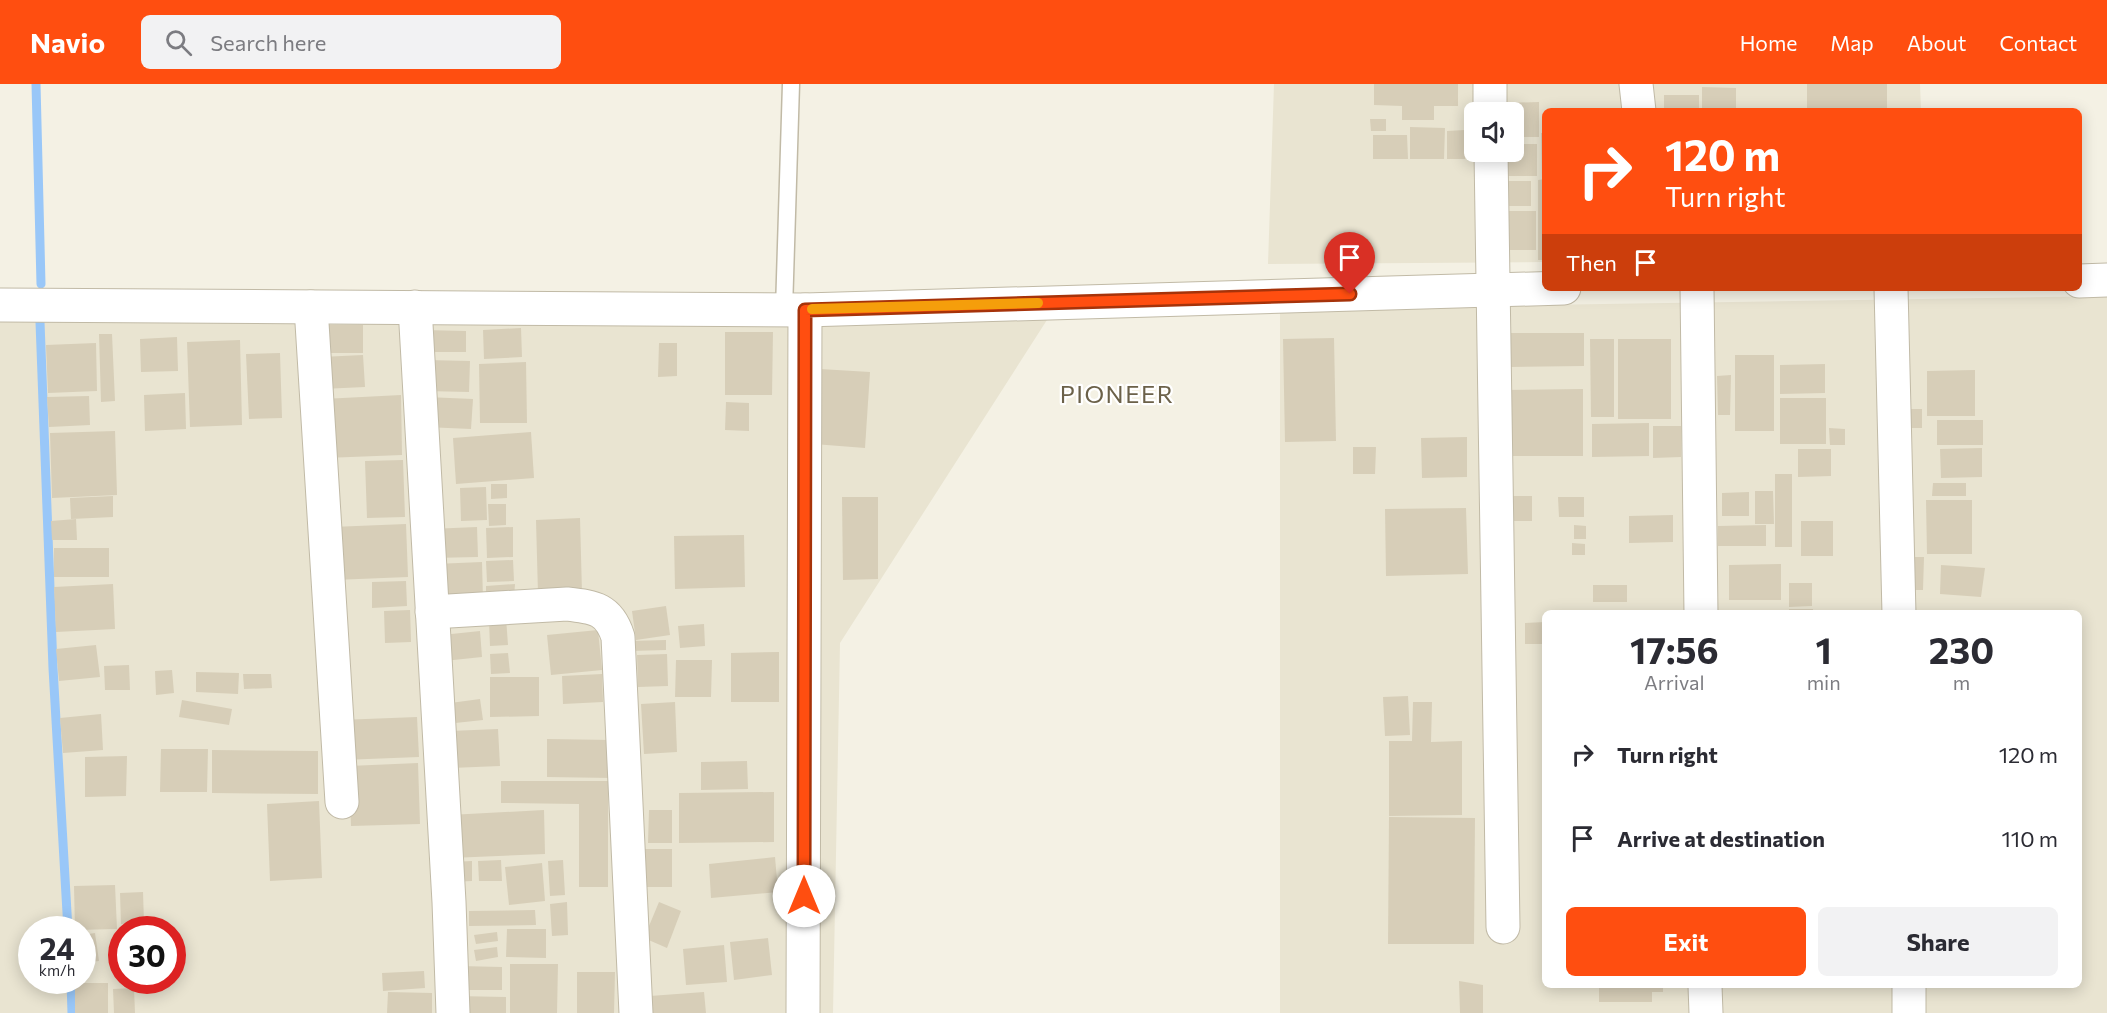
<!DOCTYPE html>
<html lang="en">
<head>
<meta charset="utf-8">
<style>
	:root { --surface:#fff; --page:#f2f2f3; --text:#2b2b33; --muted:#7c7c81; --accent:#ff4e10 }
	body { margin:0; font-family:Commissioner,sans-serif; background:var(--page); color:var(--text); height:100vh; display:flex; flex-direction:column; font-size:22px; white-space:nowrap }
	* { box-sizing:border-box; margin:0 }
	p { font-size:20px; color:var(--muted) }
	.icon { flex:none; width:33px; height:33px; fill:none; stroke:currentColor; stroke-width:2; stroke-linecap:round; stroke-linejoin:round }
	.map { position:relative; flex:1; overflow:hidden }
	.sheet { position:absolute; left:1542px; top:526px; width:540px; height:378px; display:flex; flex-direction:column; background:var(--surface); border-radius:9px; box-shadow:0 3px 15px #0003 }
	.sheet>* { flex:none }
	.top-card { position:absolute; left:1542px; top:24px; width:540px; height:183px; border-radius:9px; box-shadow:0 3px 15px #0003; background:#ff4e10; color:#fff; overflow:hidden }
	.fabs { position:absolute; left:1464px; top:18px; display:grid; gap:12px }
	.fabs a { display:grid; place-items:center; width:60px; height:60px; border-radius:9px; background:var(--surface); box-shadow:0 3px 15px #0003; font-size:30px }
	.speed { position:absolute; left:18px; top:832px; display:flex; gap:12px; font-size:30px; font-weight:700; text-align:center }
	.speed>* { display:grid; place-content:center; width:78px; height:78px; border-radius:50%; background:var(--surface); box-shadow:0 3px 15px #0003; line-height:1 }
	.speed small { font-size:15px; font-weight:400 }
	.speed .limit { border:9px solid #d22; background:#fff; color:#111 }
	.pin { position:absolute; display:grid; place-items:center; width:51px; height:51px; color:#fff; margin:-62px -26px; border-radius:50% 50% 50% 0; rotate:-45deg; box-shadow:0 0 6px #0007 }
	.pin .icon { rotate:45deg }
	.me { position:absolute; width:66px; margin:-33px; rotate:0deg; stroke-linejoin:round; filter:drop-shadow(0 0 4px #0008) }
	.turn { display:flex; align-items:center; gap:21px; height:126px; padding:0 24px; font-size:27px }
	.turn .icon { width:78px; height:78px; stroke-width:2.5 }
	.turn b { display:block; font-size:42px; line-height:51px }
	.then { display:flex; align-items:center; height:57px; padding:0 24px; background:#0003; gap:12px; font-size:22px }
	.eta { display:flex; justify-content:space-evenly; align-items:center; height:102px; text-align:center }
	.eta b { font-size:36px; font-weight:700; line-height:42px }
	.button { display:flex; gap:12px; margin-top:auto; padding:12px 24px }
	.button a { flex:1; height:69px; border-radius:9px; background:var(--accent); color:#fff; font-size:24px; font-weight:700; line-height:69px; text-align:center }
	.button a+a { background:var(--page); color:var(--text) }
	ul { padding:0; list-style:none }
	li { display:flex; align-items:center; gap:18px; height:84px; padding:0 24px }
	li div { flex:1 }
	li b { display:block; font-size:22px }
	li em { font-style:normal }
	header { display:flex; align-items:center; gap:36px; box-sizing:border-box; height:84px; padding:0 30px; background:var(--accent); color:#fff }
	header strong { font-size:28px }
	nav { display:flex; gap:33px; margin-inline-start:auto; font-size:21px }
	.search { width:420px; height:54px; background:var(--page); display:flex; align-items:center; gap:15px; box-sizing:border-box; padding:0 21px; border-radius:9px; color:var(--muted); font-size:22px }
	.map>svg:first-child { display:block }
</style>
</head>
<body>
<header>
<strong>Navio</strong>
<div class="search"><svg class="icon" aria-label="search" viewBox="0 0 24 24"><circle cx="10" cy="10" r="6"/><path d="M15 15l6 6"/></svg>Search here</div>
<nav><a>Home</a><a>Map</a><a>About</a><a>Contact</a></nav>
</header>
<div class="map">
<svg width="2107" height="929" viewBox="0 0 2107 929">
	<rect width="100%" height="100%" fill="#f4f1e4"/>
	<g fill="#e9e4d1" fill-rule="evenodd">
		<path d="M1274 0H1920L1921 27H1545V178L1268 180ZM1474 28H1514V68H1474Z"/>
		<path d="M2107 212V929H1280V225ZM1545 530H2079V902H1545Z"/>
		<path d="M0 221 1054 225 840 559 833 929H0ZM32 846H82V897H32ZM122 846H172V897H122Z"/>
	</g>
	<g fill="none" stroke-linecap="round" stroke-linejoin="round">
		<g stroke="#99c7f8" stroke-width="9">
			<polyline points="36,0 41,200"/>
			<polyline points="40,238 53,584 68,846"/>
			<polyline points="71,897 72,929"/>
		</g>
	</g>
	<g fill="#d7ceb8">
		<polygon points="1374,0 1458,0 1458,22 1434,22 1434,36 1402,36 1402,22 1374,21"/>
		<rect x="1807" y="0" width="80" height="27"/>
		<polygon points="1702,3 1736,4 1736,27 1702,27"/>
		<rect x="1664" y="11" width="35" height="16"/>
		<polygon points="1539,18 1539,53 1514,53 1514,28 1503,28 1503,19"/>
		<polygon points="1370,35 1386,35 1386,47 1371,47"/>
		<polygon points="1410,43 1445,44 1444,75 1410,75"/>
		<polygon points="1465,46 1465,75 1447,75 1447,47"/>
		<polygon points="1541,49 1545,49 1545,94 1542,94"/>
		<polygon points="1373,51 1407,51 1408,75 1373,75"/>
		<polygon points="1514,60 1537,60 1537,92 1506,92 1505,68 1514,68"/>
		<polygon points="1545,95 1545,176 1538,176 1538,96"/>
		<rect x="1506" y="97" width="25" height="25"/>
		<polygon points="1504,127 1536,127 1536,166 1505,166"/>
		<rect x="320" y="241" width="43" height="28"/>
		<polygon points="521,244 522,273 484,275 483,246"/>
		<polygon points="423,246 466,247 466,268 423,268"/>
		<polygon points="725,248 773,248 772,311 725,311"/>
		<polygon points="1510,249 1584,249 1584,282 1510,283"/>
		<polygon points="99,250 112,250 115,317 101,318"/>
		<polygon points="177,253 178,287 141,288 140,255"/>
		<polygon points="1334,254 1336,357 1285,358 1283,255"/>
		<polygon points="1590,255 1614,255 1614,333 1591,333"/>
		<rect x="1618" y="255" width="53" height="80"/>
		<polygon points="240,256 242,341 190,343 187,258"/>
		<polygon points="96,259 97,307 48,309 46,261"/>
		<polygon points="659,259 677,259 677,292 658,293"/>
		<polygon points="280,269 282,334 249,335 246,270"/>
		<polygon points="363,271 365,303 322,305 321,273"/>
		<rect x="1735" y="271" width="39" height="76"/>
		<polygon points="426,276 470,277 469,308 425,307"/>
		<polygon points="526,278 527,339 480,339 479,280"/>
		<polygon points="1825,280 1825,309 1780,310 1780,281"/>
		<polygon points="820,285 870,288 865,364 814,360"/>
		<polygon points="1975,286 1975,332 1927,332 1927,287"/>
		<polygon points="1731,291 1730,331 1718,331 1717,292"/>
		<polygon points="1583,305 1583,372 1503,372 1503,306"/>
		<polygon points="185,309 186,345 145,347 144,311"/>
		<polygon points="401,311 402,371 325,374 323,315"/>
		<polygon points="89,312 90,341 49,343 47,313"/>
		<polygon points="426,313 473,315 471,345 425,343"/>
		<rect x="1780" y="314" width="46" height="46"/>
		<polygon points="726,318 749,319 749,347 725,346"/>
		<rect x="1906" y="325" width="16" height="19"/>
		<rect x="1937" y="336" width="46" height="25"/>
		<polygon points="1649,339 1649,372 1592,373 1592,340"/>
		<polygon points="1653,342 1681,342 1681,373 1653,374"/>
		<polygon points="1829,344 1845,345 1845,361 1830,361"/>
		<polygon points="115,347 117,411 52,414 50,349"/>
		<polygon points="531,348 534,394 456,400 453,354"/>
		<polygon points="1467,353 1467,393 1422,394 1421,354"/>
		<polygon points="1353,363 1376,363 1375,390 1353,390"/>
		<polygon points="1982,364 1982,393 1941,394 1940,365"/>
		<polygon points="1798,365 1831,365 1831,392 1798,393"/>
		<polygon points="403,376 405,433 367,434 365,377"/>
		<rect x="1775" y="390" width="17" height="73"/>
		<polygon points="1933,399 1966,399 1966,412 1932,412"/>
		<polygon points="491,400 507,400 507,414 491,415"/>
		<polygon points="486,403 487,436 461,437 460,404"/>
		<polygon points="1755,407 1773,407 1774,440 1755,440"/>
		<polygon points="1749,408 1749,432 1722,432 1722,409"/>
		<polygon points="113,412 113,433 71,435 70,414"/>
		<rect x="1502" y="412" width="30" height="25"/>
		<polygon points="842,413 878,413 878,495 843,496"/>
		<polygon points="1558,413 1584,413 1584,433 1559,433"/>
		<polygon points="1926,416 1972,416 1972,470 1927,470"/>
		<polygon points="488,420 506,420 506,441 489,442"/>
		<polygon points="1466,424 1468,490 1386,492 1385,425"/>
		<polygon points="1673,431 1673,458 1629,459 1629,432"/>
		<polygon points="580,434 582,509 538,510 536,436"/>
		<polygon points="76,435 77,456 52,456 51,437"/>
		<rect x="1801" y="437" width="32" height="35"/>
		<polygon points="406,440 408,493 334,496 332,443"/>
		<polygon points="1574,441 1586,442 1586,455 1574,455"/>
		<polygon points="1766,441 1766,462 1718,462 1718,442"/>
		<polygon points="477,443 478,473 431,474 430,445"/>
		<polygon points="513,443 513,473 487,474 486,444"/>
		<polygon points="744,451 745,503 675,505 674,452"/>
		<polygon points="1572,459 1585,460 1585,471 1572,471"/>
		<rect x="54" y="464" width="55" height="29"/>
		<polygon points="1911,473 1924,473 1923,506 1910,506"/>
		<polygon points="513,476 514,497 487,498 486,477"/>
		<polygon points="482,478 483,516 436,518 435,480"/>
		<polygon points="1781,480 1781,516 1729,516 1729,481"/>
		<polygon points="1941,481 1985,484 1981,513 1940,510"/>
		<polygon points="406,497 407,522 372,524 372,498"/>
		<polygon points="1789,499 1812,499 1812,522 1789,523"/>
		<polygon points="113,500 115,545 56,548 54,503"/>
		<polygon points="515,500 514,514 486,515 486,502"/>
		<rect x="1593" y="501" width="34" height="17"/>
		<polygon points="666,522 670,551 636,556 632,527"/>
		<rect x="1789" y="525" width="24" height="5"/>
		<polygon points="410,526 411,558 385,559 384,527"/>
		<polygon points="506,534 508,561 490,562 489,536"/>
		<polygon points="1545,538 1545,560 1525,560 1525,539"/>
		<polygon points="704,540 705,562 680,564 678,542"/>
		<polygon points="598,546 602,586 551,591 547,551"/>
		<polygon points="480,547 482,573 444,577 442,551"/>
		<polygon points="666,556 666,566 630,567 629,557"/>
		<polygon points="96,561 100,593 59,597 56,565"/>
		<polygon points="779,568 779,618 731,618 731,569"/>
		<polygon points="508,569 510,589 491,590 490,570"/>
		<polygon points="667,570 668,602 638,603 637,571"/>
		<polygon points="676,576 712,576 711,613 675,613"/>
		<polygon points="129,581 130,606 105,606 104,582"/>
		<polygon points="172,586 174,609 156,611 155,587"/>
		<polygon points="196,588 239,589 238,610 196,608"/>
		<polygon points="243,590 271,590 272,604 244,605"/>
		<polygon points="602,590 603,618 563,620 562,592"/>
		<polygon points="490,593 539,593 539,632 490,633"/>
		<polygon points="1408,612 1410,651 1385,652 1383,613"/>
		<polygon points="480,615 483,636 446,640 443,620"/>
		<polygon points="182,616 232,625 229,641 179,633"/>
		<polygon points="675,618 677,668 644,670 641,620"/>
		<polygon points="1413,618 1432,618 1431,658 1462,657 1462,731 1389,732 1389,657 1412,657"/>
		<polygon points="101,630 103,666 63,669 60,634"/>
		<polygon points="417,633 419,673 342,676 340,636"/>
		<polygon points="498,645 500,682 451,684 450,647"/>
		<polygon points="547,655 612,656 612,694 547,693"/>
		<polygon points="161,665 208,665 207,708 160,708"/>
		<polygon points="212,666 318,667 318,710 212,709"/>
		<polygon points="127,672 126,712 85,713 85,673"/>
		<polygon points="747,677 748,705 701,706 701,678"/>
		<polygon points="418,679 420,740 351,742 349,682"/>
		<polygon points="501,697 608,697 608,803 579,803 579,720 501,719"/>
		<polygon points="774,708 774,758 679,759 679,709"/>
		<polygon points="319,717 322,794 270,797 267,720"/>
		<polygon points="544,726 545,770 451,774 449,731"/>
		<polygon points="649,726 672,726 672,759 648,759"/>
		<polygon points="1389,733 1475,734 1474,860 1388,860"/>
		<polygon points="642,765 672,765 672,803 643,803"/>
		<polygon points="775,773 778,808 711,814 709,780"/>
		<polygon points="501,776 502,797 479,797 478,777"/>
		<polygon points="563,776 565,811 550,812 548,777"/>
		<polygon points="472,777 472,797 450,798 450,778"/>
		<polygon points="542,779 545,817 509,821 505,783"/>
		<polygon points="115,801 117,845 75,846 74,802"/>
		<polygon points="143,808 144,839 121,840 120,809"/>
		<polygon points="567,818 568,851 552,852 550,820"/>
		<polygon points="659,818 681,827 667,864 644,854"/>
		<polygon points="535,826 536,841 469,842 469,827"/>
		<polygon points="507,845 546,845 546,874 506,873"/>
		<polygon points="497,848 498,857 476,860 474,851"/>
		<polygon points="95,849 99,877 82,879 82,851"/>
		<polygon points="768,854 772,891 734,896 730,858"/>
		<polygon points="724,861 727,898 686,901 683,865"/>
		<polygon points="497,863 498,873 476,877 474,866"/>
		<polygon points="510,880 558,880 557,929 510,929"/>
		<polygon points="459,882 502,883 502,906 458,906"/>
		<polygon points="424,887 425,904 383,907 382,889"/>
		<polygon points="577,888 615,888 614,929 577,929"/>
		<polygon points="1459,897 1483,901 1483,929 1460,929"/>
		<rect x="75" y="899" width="33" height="30"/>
		<polygon points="1599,902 1663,902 1663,908 1652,908 1652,918 1599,918"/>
		<polygon points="134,904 135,929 114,929 113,905"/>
		<polygon points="388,908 432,909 432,929 387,929"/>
		<polygon points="704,908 706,929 651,929 650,912"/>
		<polygon points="456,912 506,913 506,929 455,929"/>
	</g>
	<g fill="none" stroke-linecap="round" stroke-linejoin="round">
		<g stroke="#c1baa6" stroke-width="19">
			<polyline id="lane" points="784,226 791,0"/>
		</g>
		<g stroke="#c1baa6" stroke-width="35">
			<g id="street">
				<polyline points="1490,0 1490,28"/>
				<polyline points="1636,0 1639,27"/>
				<polyline points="1491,68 1503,843"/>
				<polyline points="2079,197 2107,196"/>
				<polyline points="1697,204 1701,530"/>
				<polyline points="1891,204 1899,530"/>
				<polyline points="0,221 805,226 1564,204"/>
				<polyline points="311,223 342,718"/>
				<polyline points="415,223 449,818 453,929"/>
				<path d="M432 528 567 520C595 523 609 525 618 553L636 929"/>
				<polyline points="1705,902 1706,929"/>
				<polyline points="1909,902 1909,929"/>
				<polyline points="803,929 805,226"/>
			</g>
		</g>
		<use href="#lane" stroke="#fff" stroke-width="16"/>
		<use href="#street" stroke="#fff" stroke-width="33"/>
	</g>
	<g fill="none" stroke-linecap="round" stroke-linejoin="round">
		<g stroke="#a6330a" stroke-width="15">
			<polyline id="route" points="804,812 805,226 1350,210"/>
		</g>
		<use href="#route" stroke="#ff4e10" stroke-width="10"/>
		<polyline stroke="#f59e0b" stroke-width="10" points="812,225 1038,219"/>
	</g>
	<g text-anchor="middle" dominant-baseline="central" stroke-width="4.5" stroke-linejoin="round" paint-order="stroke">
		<g font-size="24" letter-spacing="1.5" fill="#6b6149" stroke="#fff">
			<text x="1117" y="309">PIONEER</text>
		</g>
	</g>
</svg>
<div class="fabs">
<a><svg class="icon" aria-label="sound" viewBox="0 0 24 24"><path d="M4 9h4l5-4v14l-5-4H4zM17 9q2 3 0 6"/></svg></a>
</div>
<div class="speed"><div>24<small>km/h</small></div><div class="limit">30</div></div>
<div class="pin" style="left:1350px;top:210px;background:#d93025"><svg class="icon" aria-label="arrive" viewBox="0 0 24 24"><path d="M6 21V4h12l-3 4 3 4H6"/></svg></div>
<svg class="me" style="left:804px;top:812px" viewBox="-20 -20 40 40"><circle r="19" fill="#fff"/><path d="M0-13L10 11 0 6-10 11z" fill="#ff4e10"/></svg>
<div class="top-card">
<div class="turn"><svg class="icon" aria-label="right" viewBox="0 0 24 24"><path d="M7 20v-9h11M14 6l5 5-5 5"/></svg><div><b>120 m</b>Turn right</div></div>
<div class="then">Then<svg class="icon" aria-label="arrive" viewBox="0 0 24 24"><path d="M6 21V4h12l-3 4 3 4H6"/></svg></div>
</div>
<section class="sheet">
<div class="eta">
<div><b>17:56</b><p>Arrival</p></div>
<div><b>1</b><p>min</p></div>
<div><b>230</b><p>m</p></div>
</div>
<ul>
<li><svg class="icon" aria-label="right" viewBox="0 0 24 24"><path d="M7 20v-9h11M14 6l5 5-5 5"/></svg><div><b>Turn right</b></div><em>120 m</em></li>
<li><svg class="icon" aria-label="arrive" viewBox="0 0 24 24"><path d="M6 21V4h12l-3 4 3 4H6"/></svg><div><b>Arrive at destination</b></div><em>110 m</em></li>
</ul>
<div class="button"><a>Exit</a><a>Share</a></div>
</section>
</div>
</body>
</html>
